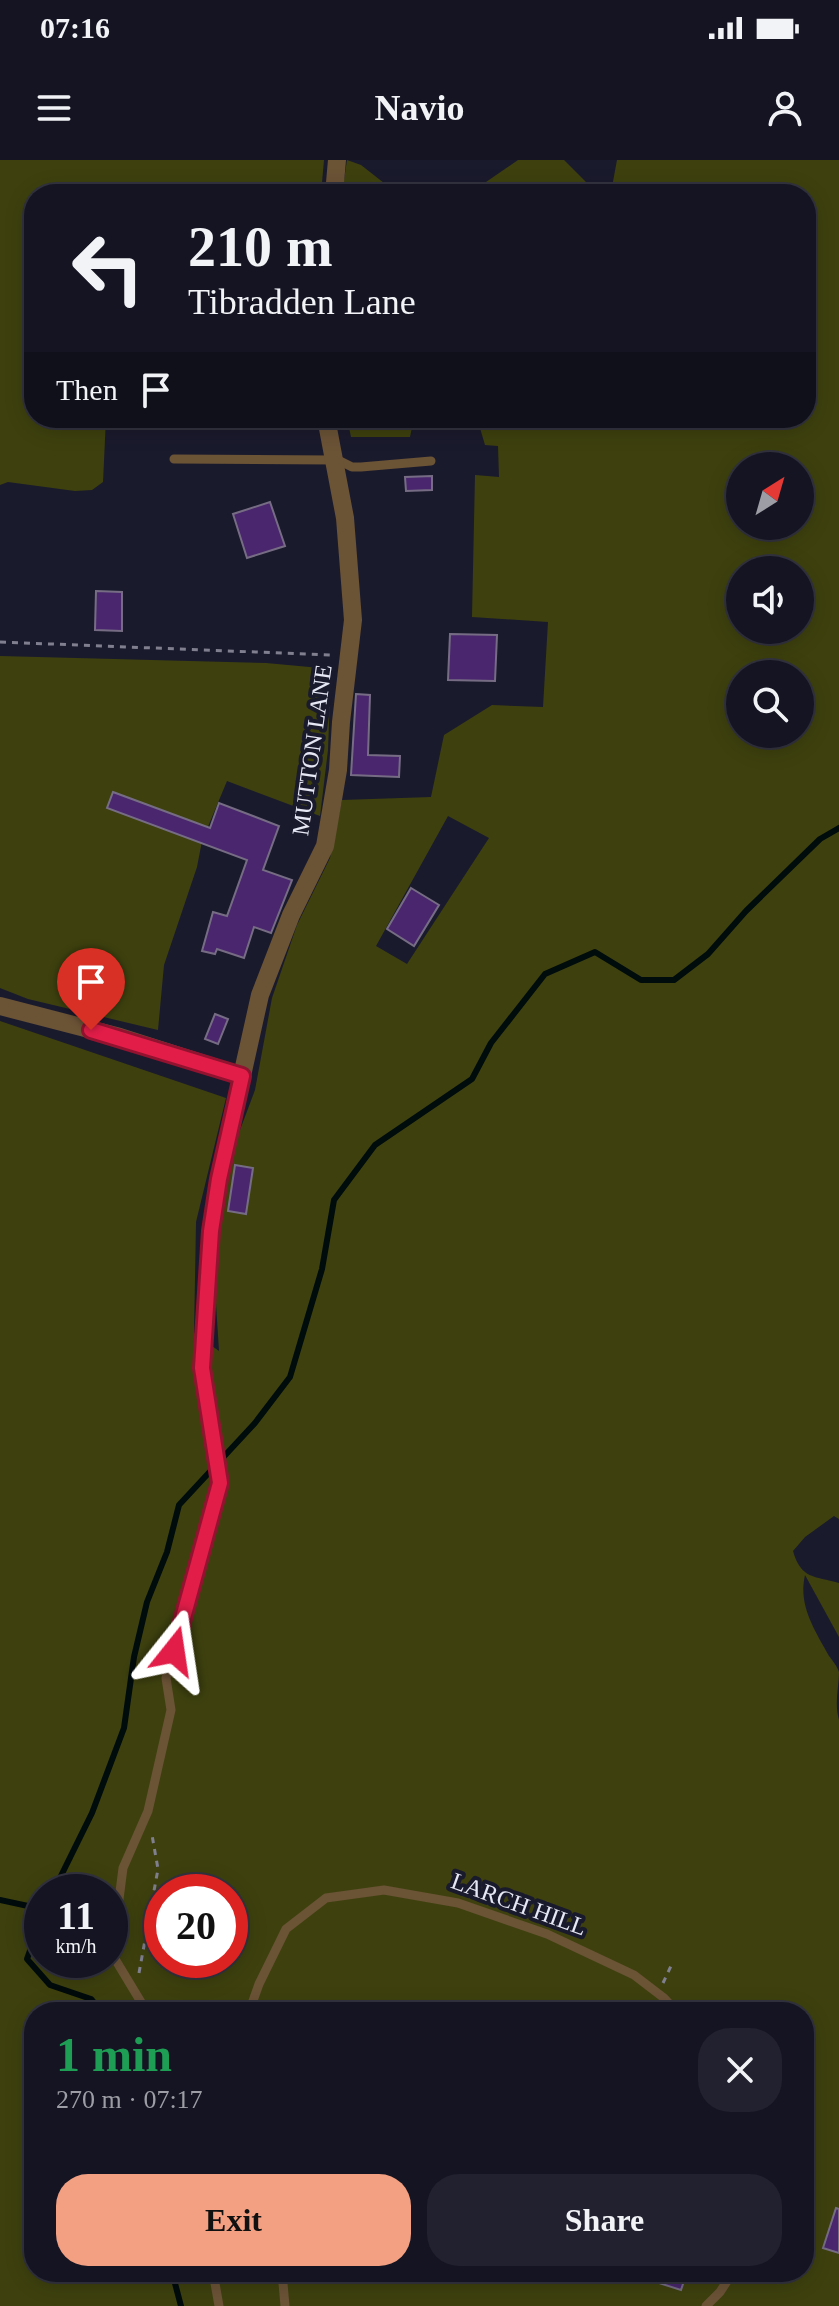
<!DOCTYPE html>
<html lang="en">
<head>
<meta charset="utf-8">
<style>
	:root { --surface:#141422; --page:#21212f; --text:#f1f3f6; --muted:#9d9ea5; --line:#333340; --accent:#f3a082 }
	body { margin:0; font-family:"Times New Roman",serif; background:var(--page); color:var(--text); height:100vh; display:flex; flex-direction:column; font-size:30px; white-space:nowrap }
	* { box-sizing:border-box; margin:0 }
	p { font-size:26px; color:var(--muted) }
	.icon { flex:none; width:44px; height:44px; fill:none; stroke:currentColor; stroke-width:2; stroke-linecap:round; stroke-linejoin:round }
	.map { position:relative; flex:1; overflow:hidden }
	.side { position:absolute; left:24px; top:1842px; width:790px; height:280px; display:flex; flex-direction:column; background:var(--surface); border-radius:32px; box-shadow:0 4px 20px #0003,0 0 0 2px var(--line) }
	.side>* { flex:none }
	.banner { position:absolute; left:24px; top:24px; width:792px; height:244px; border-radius:32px; box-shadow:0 4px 20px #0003,0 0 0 2px var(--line); background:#141422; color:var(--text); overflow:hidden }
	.needle { width:52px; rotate:37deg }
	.tools { position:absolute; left:726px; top:292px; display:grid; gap:16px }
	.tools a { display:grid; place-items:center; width:88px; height:88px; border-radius:50%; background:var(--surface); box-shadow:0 4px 20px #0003,0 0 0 2px var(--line); font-size:40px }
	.speed { position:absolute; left:24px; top:1714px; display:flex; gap:16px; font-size:40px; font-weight:700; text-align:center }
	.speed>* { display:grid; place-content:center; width:104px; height:104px; border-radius:50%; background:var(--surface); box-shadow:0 4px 20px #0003,0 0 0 2px var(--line); line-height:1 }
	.speed small { font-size:20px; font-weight:400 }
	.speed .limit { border:12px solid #d22; background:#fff; color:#111 }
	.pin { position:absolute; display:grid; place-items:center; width:68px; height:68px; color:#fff; margin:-82px -34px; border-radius:50% 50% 50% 0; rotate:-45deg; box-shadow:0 0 8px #0007 }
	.pin .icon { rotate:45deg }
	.me { position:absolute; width:88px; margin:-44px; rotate:15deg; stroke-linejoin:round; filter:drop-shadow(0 0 6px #0008) }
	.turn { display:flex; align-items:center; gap:28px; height:168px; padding:0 32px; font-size:36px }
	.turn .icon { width:104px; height:104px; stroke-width:2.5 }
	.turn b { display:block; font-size:56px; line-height:68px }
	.then { display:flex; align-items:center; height:76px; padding:0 32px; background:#0003; gap:16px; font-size:30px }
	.round { display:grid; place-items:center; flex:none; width:84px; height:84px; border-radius:32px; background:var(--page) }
	.head { display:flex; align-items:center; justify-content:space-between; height:136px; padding:0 32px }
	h1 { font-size:48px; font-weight:600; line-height:60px; color:#1e9e55 }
	.cta { display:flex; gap:16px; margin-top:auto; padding:16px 32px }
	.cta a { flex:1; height:92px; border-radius:32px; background:var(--accent); color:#111; font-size:32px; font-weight:600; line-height:92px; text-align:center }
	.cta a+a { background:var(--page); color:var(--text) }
	.status { display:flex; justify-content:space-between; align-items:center; height:56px; padding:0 40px; background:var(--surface); direction:ltr }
	.status svg { height:22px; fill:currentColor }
	header { display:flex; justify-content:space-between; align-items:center; height:104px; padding:0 32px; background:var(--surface); font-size:36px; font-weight:600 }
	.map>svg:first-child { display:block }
</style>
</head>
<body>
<div class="status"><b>07:16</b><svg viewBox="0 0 49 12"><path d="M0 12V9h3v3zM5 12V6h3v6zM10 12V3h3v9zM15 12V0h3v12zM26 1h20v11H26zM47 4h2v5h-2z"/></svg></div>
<header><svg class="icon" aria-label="menu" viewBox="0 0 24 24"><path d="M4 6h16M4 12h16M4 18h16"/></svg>Navio<svg class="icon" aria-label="person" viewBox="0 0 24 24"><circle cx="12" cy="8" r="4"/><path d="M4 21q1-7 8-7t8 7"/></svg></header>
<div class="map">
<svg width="839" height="2146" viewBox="0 0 839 2146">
	<rect width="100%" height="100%" fill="#1a1a2d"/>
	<g fill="#3e410e" fill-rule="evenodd">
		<polygon points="0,0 324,0 321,34 34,34 34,258 106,258 103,322 92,330 75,331 8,322 0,325"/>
		<polygon points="347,0 361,5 398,34 342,34"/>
		<path d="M518 0H564L588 24 612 27 617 0H839V1359L834 1356 805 1377 793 1391C801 1419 814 1416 839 1423V1477L805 1415C798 1445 814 1469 829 1496 832 1500 837 1506 839 1512 839 1528 834 1542 839 1560V2146H0V861L226 938 196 1062 194 1173 219 1191 214 1112 225 1010 255 930 272 838 297 765 330 698 342 640 431 637 444 575 492 545 543 547 548 462 472 457 475 315 499 317 498 286 485 285 477 258H806V34H485L486 22ZM740 306H800V366H740ZM740 410H800V470H740ZM740 514H800V574H740ZM448 656 489 678 407 804 376 786ZM42 1732H110V1800H42ZM162 1732H230V1800H162ZM34 1852H804V2112H34Z"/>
		<polygon points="347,258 414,258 410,277 351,277"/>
		<polygon points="0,496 266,503 331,509 328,590 320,656 227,621 202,681 197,707 164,805 158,870 28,839 0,828"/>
	</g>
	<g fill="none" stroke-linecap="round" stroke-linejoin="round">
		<g stroke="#000b0c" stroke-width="6">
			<polyline points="53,1732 92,1653 124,1568 134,1497 147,1442 167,1392 179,1345 255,1263 290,1217 322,1109 334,1040 375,985 472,919 491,883 545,814 595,792 641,820 674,820 708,794 746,751 820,679 839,668"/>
			<polyline points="0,1740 42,1749"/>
			<polyline points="42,1757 27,1799 50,1825 91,1839 102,1852"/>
			<polyline points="172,2112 181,2146"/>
		</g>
	</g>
	<g fill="#49266d" stroke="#766d84" stroke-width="2">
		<polygon points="432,316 432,330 406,331 405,317"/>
		<polygon points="270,342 285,386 247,398 233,354"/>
		<polygon points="96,431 122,432 122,471 95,470"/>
		<polygon points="450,474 497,475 495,521 448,520"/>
		<polygon points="356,534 370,535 368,595 400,596 399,617 351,615"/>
		<polygon points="113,632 210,668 219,643 279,666 263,710 292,720 271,773 254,767 244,798 217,789 215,794 202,791 213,752 227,756 247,700 107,648"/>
		<polygon points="411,728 439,745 414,786 387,769"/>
		<polygon points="215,854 228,859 218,884 205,879"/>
		<polygon points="235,1005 253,1008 246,1054 228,1051"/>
		<polygon points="836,2048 839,2049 839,2093 823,2088"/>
		<polygon points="635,2112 687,2112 681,2130 634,2115"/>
	</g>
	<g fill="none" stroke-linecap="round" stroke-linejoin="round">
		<g stroke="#7f7f8f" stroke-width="3" stroke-dasharray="6 6" stroke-linecap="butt">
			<polyline points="0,482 332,495"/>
			<polyline points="139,1813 158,1709 152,1675"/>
			<polyline points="663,1823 671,1806"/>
		</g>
		<g stroke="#6b5336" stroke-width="9">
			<polyline points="174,299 334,300"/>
			<polyline points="336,299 352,307 361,307 431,301"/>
			<polyline points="147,1852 112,1794 123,1708 148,1651 171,1550 166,1518 220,1323 206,1234"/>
			<polyline points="249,1852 259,1824 286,1769 326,1738 384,1730 458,1743 547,1774 634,1815 664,1838 677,1852"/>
			<polyline points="213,2112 219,2146"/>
			<polyline points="282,2112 285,2146"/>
			<polyline points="706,2146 720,2132 733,2112"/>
		</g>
		<g stroke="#6b5336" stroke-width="18">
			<polyline points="334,34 337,0"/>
			<polyline points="0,846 120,877 242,916"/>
			<polyline points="206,1234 202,1208 211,1071 219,1019 260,835 291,755 325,686 338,610 341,562 353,460 345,358 326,258"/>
		</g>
	</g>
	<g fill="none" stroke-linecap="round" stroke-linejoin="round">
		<g stroke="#92132f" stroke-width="20">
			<polyline id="route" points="91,870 242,916 219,1019 211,1071 202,1208 220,1323 174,1491"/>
		</g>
		<use href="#route" stroke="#e11d48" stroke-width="14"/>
	</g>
	<g text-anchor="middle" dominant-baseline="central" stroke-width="8" stroke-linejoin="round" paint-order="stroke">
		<g font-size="24" fill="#e6e7f4" stroke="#1a1a2d">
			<text transform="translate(312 590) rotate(-82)">MUTTON LANE</text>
			<text transform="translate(519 1744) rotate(20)">LARCH HILL</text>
		</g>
	</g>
</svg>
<div class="tools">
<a><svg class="needle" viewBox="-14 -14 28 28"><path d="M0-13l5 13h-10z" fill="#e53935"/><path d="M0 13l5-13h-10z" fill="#9d9ea5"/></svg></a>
<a><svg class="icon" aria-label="sound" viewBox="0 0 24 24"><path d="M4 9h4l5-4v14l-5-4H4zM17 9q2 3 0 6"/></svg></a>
<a><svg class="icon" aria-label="search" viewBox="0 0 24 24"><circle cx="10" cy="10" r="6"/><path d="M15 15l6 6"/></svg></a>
</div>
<div class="speed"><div>11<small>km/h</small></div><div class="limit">20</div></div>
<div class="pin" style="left:91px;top:870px;background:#d93025"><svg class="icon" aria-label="arrive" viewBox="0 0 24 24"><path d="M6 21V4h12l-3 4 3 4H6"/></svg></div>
<svg class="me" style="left:174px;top:1491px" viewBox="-20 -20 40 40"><path d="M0-17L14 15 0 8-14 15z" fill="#e11d48" stroke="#fff" stroke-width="4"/></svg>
<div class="banner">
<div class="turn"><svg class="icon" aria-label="left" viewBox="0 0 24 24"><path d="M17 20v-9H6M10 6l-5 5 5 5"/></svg><div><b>210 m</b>Tibradden Lane</div></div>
<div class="then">Then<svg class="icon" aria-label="arrive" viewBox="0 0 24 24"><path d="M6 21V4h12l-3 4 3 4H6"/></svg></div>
</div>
<section class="side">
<div class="head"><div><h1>1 min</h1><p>270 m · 07:17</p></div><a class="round"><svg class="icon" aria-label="close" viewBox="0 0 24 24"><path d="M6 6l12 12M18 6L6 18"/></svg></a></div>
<div class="cta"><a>Exit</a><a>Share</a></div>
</section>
</div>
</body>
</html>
